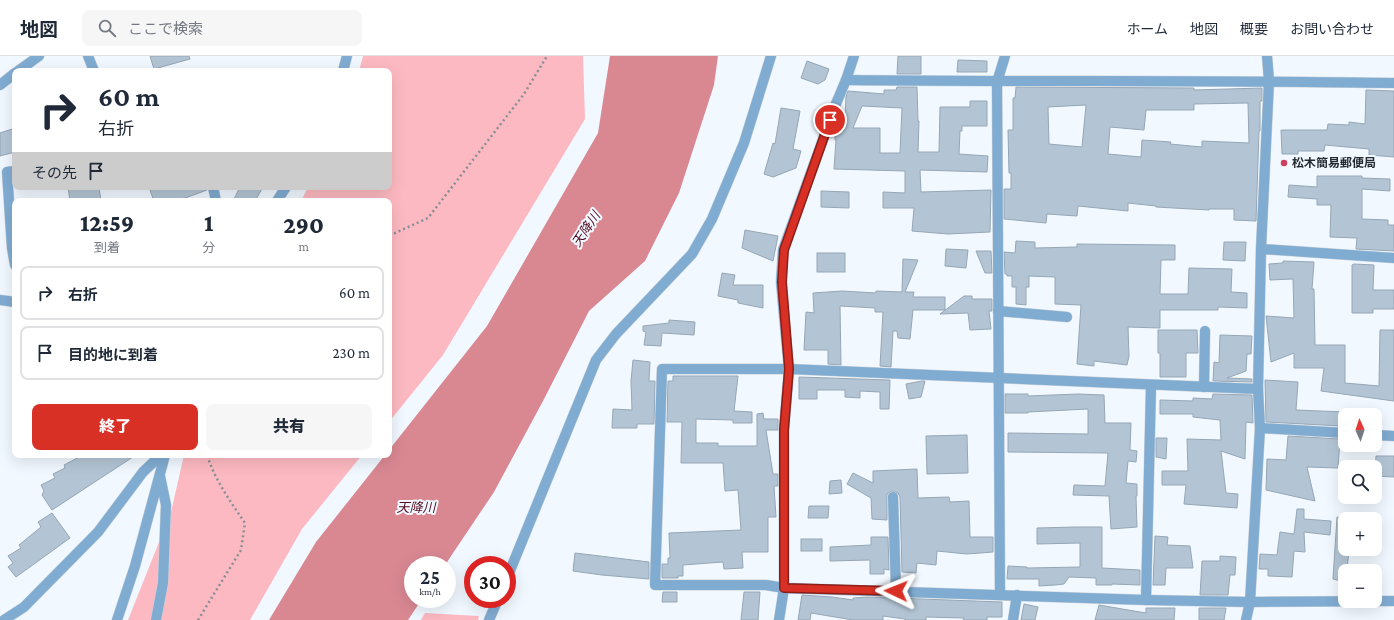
<!DOCTYPE html>
<html lang="ja">
<head>
<meta charset="utf-8">
<style>
	:root { --surface:#fff; --page:#f6f6f7; --text:#1f2937; --muted:#747a83; --line:#e0e1e3; --accent:#d93025 }
	body { margin:0; font-family:"Crimson Pro","Noto Sans JP",serif; background:var(--page); color:var(--text); height:100vh; display:flex; flex-direction:column; font-size:15px; white-space:nowrap }
	* { box-sizing:border-box; margin:0 }
	p { font-size:13px; color:var(--muted) }
	.icon { flex:none; width:22px; height:22px; fill:none; stroke:currentColor; stroke-width:2; stroke-linecap:round; stroke-linejoin:round }
	.map { position:relative; flex:1; overflow:hidden }
	.drawer { position:absolute; left:12px; top:142px; width:380px; height:260px; display:flex; flex-direction:column; background:var(--surface); border-radius:8px; box-shadow:0 4px 16px #0002 }
	.drawer>* { flex:none }
	.hud { position:absolute; left:12px; top:12px; width:380px; height:122px; border-radius:8px; box-shadow:0 4px 16px #0002; background:#fff; color:var(--text); overflow:hidden }
	.needle { width:26px; rotate:357deg }
	.controls { position:absolute; left:1338px; top:352px; display:grid; gap:8px }
	.controls a { display:grid; place-items:center; width:44px; height:44px; border-radius:8px; background:var(--surface); box-shadow:0 4px 16px #0002; font-size:20px }
	.speed { position:absolute; left:404px; top:500px; display:flex; gap:8px; font-size:20px; font-weight:700; text-align:center }
	.speed>* { display:grid; place-content:center; width:52px; height:52px; border-radius:50%; background:var(--surface); box-shadow:0 4px 16px #0002; line-height:1 }
	.speed small { font-size:10px; font-weight:400 }
	.speed .limit { border:6px solid #d22; background:#fff; color:#111 }
	.pin { position:absolute; display:grid; place-items:center; width:34px; height:34px; color:#fff; margin:-17px; border:2px solid #fff; border-radius:50%; box-shadow:0 1px 4px #0007 }
	.me { position:absolute; width:44px; margin:-22px; rotate:272deg; stroke-linejoin:round; filter:drop-shadow(0 0 3px #0008) }
	.turn { display:flex; align-items:center; gap:14px; height:84px; padding:0 20px; font-size:18px }
	.turn .icon { width:52px; height:52px; stroke-width:2.5 }
	.turn b { display:block; font-size:28px; line-height:34px }
	.then { display:flex; align-items:center; height:38px; padding:0 20px; background:#0003; gap:8px; font-size:15px }
	.eta { display:flex; justify-content:space-evenly; align-items:center; height:68px; text-align:center }
	.eta b { font-size:24px; font-weight:800; line-height:28px }
	.action { display:flex; gap:8px; margin-top:auto; padding:8px 20px }
	.action a { flex:1; height:46px; border-radius:8px; background:var(--accent); color:#fff; font-size:16px; font-weight:800; line-height:46px; text-align:center }
	.action a+a { background:var(--page); color:var(--text) }
	ul { padding:0; list-style:none }
	li { display:flex; align-items:center; gap:12px; height:54px; margin:0 8px 6px; padding:0 12px; border:2px solid var(--line); border-radius:8px }
	li div { flex:1 }
	li b { display:block; font-size:15px }
	li em { font-style:normal }
	header { display:flex; align-items:center; gap:24px; box-sizing:border-box; height:56px; padding:0 20px; background:var(--surface); border-bottom:1px solid var(--line) }
	header strong { font-size:19px }
	nav { display:flex; gap:22px; margin-inline-start:auto; font-size:14px }
	.search { width:280px; height:36px; background:var(--page); display:flex; align-items:center; gap:10px; box-sizing:border-box; padding:0 14px; border-radius:8px; color:var(--muted); font-size:15px }
	.map>svg:first-child { display:block }
</style>
</head>
<body>
<header>
<strong>地図</strong>
<div class="search"><svg class="icon" aria-label="search" viewBox="0 0 24 24"><circle cx="10" cy="10" r="6"/><path d="M15 15l6 6"/></svg>ここで検索</div>
<nav><a>ホーム</a><a>地図</a><a>概要</a><a>お問い合わせ</a></nav>
</header>
<div class="map">
<svg width="1394" height="564" viewBox="0 0 1394 564">
	<rect width="100%" height="100%" fill="#f1f8ff"/>
	<g fill="#fdb9c1">
		<polygon points="363,0 583,0 585,63 443,299 389,366 389,145 301,145 308,131 389,131 389,15 359,15"/>
		<polygon points="184,399 362,399 302,473 250,564 128,564 171,456"/>
		<polygon points="425,557 479,560 478,564 421,564"/>
	</g>
	<polygon fill="#d98892" points="610,0 718,0 714,29 679,137 645,205 589,255 543,345 494,436 445,509 413,509 413,543 422,543 408,564 269,564 316,486 385,399 389,399 389,394 487,270 598,77"/>
	<g fill="#b3c5d5" stroke="#95a6b6" fill-rule="evenodd">
		<polygon points="150,0 189,0 190,3 154,13"/>
		<polygon points="898,0 921,0 921,18 897,18"/>
		<polygon points="958,4 987,5 987,16 957,16"/>
		<polygon points="807,5 829,13 825,24 818,28 801,22"/>
		<path d="M897 31H917L918 65H919L918 96H939L940 51H970V45H987V70H962V75H960L959 98 988 100 987 116 920 114 921 136 991 134 990 176 948 178 912 175 914 152H883V136L905 137V115L834 113 836 84H835V69L837 62 845 63 846 40 848 35 884 38V34H896ZM862 50 902 52 900 97H880V72H853Z"/>
		<path d="M1016 31 1194 32V34L1262 32V45H1260V75H1259L1256 165 1234 164V153H1209V154L1156 151V150L1128 147V155L1078 150 1077 160 1047 158 1046 167 1004 163V133H1011V117H1009L1008 74H1013V42H1015ZM1248 47 1249 87 1202 85V91L1170 88 1171 86 1142 84 1141 101 1108 98 1110 71 1144 74 1146 54H1194V48ZM1086 49 1082 91 1049 88 1048 51Z"/>
		<polygon points="1366,34 1394,35 1394,101 1369,99 1369,93 1325,89 1324,95 1298,95 1298,98 1282,98 1281,74 1327,74 1328,68 1349,69 1349,66 1365,68"/>
		<polygon points="781,52 800,55 793,93 801,95 796,112 773,121 764,118 773,87 775,88"/>
		<polygon points="15,72 15,96 0,100 0,77"/>
		<polygon points="1317,120 1362,120 1362,122 1390,123 1390,135 1362,133 1362,163 1388,164 1388,169 1394,169 1394,195 1356,193 1357,182 1330,181 1331,149 1317,149 1317,143 1288,141 1289,129 1317,131"/>
		<polygon points="68,131 99,131 101,145 70,145"/>
		<polygon points="159,131 207,131 207,134 177,145 154,145 150,134"/>
		<polygon points="240,131 263,131 255,145 233,145"/>
		<polygon points="821,135 849,136 849,152 821,151"/>
		<polygon points="745,174 778,180 773,205 742,192"/>
		<polygon points="1016,185 1035,186 1035,192 1077,191 1077,188 1175,189 1175,204 1161,204 1160,238 1188,238 1189,212 1232,213 1231,236 1247,237 1247,252 1218,251 1218,254 1160,254 1160,272 1128,271 1129,300 1127,309 1094,305 1094,310 1077,308 1081,249 1055,248 1055,221 1029,220 1029,231 1026,231 1026,249 1016,248 1016,231 1012,231 1012,220 1007,220 1007,218 1005,218 1004,196 1015,197"/>
		<polygon points="1224,186 1246,186 1245,205 1223,204"/>
		<polygon points="946,193 968,194 966,212 945,210"/>
		<polygon points="976,195 991,195 992,217 985,217"/>
		<rect x="817" y="197" width="28" height="19"/>
		<polygon points="903,203 918,204 905,236 914,236 913,241 945,241 945,254 913,254 910,283 898,282 897,275 893,275 891,311 880,310 883,256 875,256 875,252 840,250 841,309 828,308 828,294 804,294 806,256 814,257 813,237 842,235 876,237 876,235 902,236"/>
		<polygon points="1283,205 1314,206 1312,233 1314,233 1315,289 1345,289 1345,327 1379,330 1380,274 1394,274 1394,345 1321,335 1324,312 1294,312 1294,297 1271,306 1266,260 1294,262 1293,223 1270,224 1269,208 1283,207"/>
		<polygon points="1354,208 1374,209 1373,234 1394,234 1394,253 1373,253 1373,257 1352,257 1352,209"/>
		<polygon points="722,217 735,219 733,229 763,229 763,252 738,247 738,244 718,240"/>
		<polygon points="964,240 972,240 972,243 992,243 992,255 989,255 991,273 970,274 968,257 940,258"/>
		<polygon points="669,264 695,266 694,279 662,277 661,290 644,289 646,276 643,275 643,270 669,267"/>
		<polygon points="1158,274 1197,274 1198,297 1186,297 1186,321 1160,321 1160,297 1158,297"/>
		<polygon points="1220,279 1252,280 1251,298 1247,298 1246,315 1227,322 1252,323 1252,326 1213,325 1214,306 1219,307"/>
		<polygon points="633,304 650,306 649,325 655,325 654,368 637,368 637,372 612,372 613,353 632,354 631,325"/>
		<polygon points="673,320 738,320 734,355 752,356 752,367 733,367 733,364 696,363 696,387 718,387 718,390 757,390 757,358 763,357 764,363 778,363 778,374 766,374 773,418 778,418 778,430 774,430 776,461 768,461 768,496 742,496 743,512 724,513 723,506 683,509 683,520 678,520 678,522 662,522 662,508 668,508 668,502 670,502 669,477 741,474 738,434 725,435 723,407 681,407 682,366 667,366 668,325 673,325"/>
		<polygon points="799,321 890,324 889,353 880,353 880,336 860,335 860,342 845,341 845,334 817,334 817,343 799,343"/>
		<polygon points="1265,324 1298,326 1296,354 1345,356 1345,368 1341,368 1341,370 1266,366"/>
		<polygon points="922,325 925,325 921,341 909,343 906,328"/>
		<polygon points="1005,338 1028,338 1028,340 1078,338 1104,339 1105,367 1131,367 1130,394 1137,395 1136,406 1128,405 1126,427 1137,428 1137,440 1136,440 1137,471 1111,473 1109,440 1073,439 1074,429 1105,430 1108,397 1008,396 1008,377 1088,378 1088,353 1028,356 1028,357 1005,357"/>
		<polygon points="1213,338 1252,339 1253,367 1246,366 1245,403 1221,395 1226,437 1238,438 1237,452 1184,448 1186,429 1162,429 1162,415 1188,415 1187,383 1221,384 1220,364 1193,361 1193,358 1160,358 1160,344 1193,345 1193,342 1212,343"/>
		<polygon points="967,379 968,417 927,418 926,380"/>
		<polygon points="1288,380 1340,383 1338,412 1307,411 1315,445 1266,434 1267,403 1286,404"/>
		<polygon points="1156,382 1167,382 1166,403 1156,401"/>
		<polygon points="83,399 136,399 52,454 42,439 44,435 41,429 55,422 53,418 65,412 64,409"/>
		<polygon points="1376,400 1394,400 1394,421 1375,420"/>
		<polygon points="917,413 918,442 949,441 950,446 969,445 970,481 993,481 993,496 967,498 937,495 936,509 917,507 916,517 902,516 900,441 898,437 892,435 887,438 887,464 872,463 871,442 847,428 853,417 873,427 873,415"/>
		<polygon points="841,424 842,437 829,438 830,425"/>
		<polygon points="809,450 829,450 828,462 808,462"/>
		<polygon points="1297,453 1304,453 1304,463 1331,465 1330,479 1304,476 1305,496 1294,495 1292,521 1268,520 1268,513 1259,513 1260,498 1277,499 1280,476 1294,478"/>
		<polygon points="52,457 70,482 16,521 8,511 13,507 8,500 21,492 19,489 41,471 38,466"/>
		<polygon points="1337,461 1345,462 1345,493 1349,493 1347,515 1345,515 1345,526 1333,523"/>
		<polygon points="1075,471 1102,471 1102,512 1140,514 1140,529 1112,528 1112,529 1096,529 1096,522 1069,521 1064,528 1055,529 1039,530 1039,523 1007,523 1008,510 1027,511 1027,512 1080,511 1080,487 1037,488 1037,472"/>
		<polygon points="1155,480 1168,481 1167,489 1190,490 1193,512 1166,512 1165,529 1153,529"/>
		<polygon points="871,481 888,481 889,514 884,513 884,518 870,518 870,504 830,505 830,491 871,489"/>
		<rect x="801" y="483" width="21" height="12"/>
		<polygon points="575,497 649,506 649,523 602,519 573,515"/>
		<polygon points="1220,500 1236,501 1235,519 1230,519 1228,539 1200,539 1202,505 1220,505"/>
		<polygon points="663,536 677,536 677,546 662,546"/>
		<polygon points="744,536 760,536 758,564 741,564"/>
		<polygon points="802,539 832,541 853,544 853,542 868,541 1002,546 1002,561 987,561 987,564 963,564 964,562 926,561 926,564 905,564 905,563 883,560 883,564 853,564 811,557 810,564 798,564"/>
		<polygon points="1024,548 1038,551 1035,564 1021,564"/>
		<polygon points="1099,549 1146,557 1146,552 1175,552 1174,564 1095,564"/>
		<polygon points="1199,552 1226,552 1224,564 1199,564"/>
	</g>
	<g fill="none" stroke-linecap="round" stroke-linejoin="round">
		<g stroke="#ccd3da" stroke-width="11">
			<g id="minor">
				<polyline points="88,0 94,15"/>
				<polyline points="18,15 39,0"/>
				<polyline points="343,15 347,0"/>
				<path d="M846 24C1029 26 1211 24 1394 27"/>
				<polyline points="0,29 15,17"/>
				<polyline points="15,115 7,116 12,192 15,209"/>
				<polyline points="213,131 216,145"/>
				<polyline points="277,145 286,131"/>
				<polyline points="1261,193 1394,202"/>
				<polyline points="0,244 15,246"/>
				<polyline points="998,255 1067,261"/>
				<polyline points="1204,331 1205,275"/>
				<polyline points="1258,333 789,313 662,313 655,529 766,529 784,532 1146,544 1250,546 1394,545"/>
				<polyline points="1260,372 1345,377"/>
				<polyline points="1375,379 1394,380"/>
				<polyline points="893,441 896,535"/>
				<polyline points="507,522 596,304 616,278 692,198 712,163 744,87 771,0"/>
				<polyline points="1000,538 997,26 1005,0"/>
				<polyline points="1146,544 1151,329"/>
				<polyline points="4,564 24,551 98,476 143,416 161,399"/>
				<polyline points="117,564 135,510 165,399"/>
				<polyline points="156,564 163,527 166,449 160,420"/>
				<polyline points="489,564 498,543"/>
				<polyline points="779,564 784,532 784,374 789,313 781,226 783,194 835,50 846,24 854,0"/>
				<polyline points="1013,564 1017,539"/>
				<polyline points="1246,564 1250,546 1260,372 1258,333 1261,193 1269,25 1267,0"/>
			</g>
		</g>
		<g stroke="#888e95" stroke-width="2.5" stroke-dasharray="2 3" stroke-linecap="butt">
			<polyline points="389,178 395,177 428,162 524,38 547,0"/>
			<path d="M198 564 241 494 245 467C230 445 215 424 207 399"/>
		</g>
		<use href="#minor" stroke="#81acd2" stroke-width="10"/>
	</g>
	<g fill="none" stroke-linecap="round" stroke-linejoin="round">
		<g stroke="#8d1f18" stroke-width="10">
			<polyline id="route" points="830,64 784,194 782,226 789,313 784,374 784,532 896,535"/>
		</g>
		<use href="#route" stroke="#d93025" stroke-width="7"/>
	</g>
	<circle fill="#cf3f60" stroke="#f1f8ff" stroke-width="1.5" cx="1284" cy="107" r="4"/>
	<g text-anchor="middle" dominant-baseline="central" stroke-width="4" stroke-linejoin="round" paint-order="stroke">
		<g font-size="12" font-weight="bold" fill="#242a31" stroke="#f1f8ff" text-anchor="start">
			<text x="1292" y="107">松木簡易郵便局</text>
		</g>
		<g font-size="13" font-style="italic" fill="#550c1f" stroke="#f1f8ff">
			<text transform="translate(586 173) rotate(-56)">天降川</text>
			<text x="416" y="451">天降川</text>
		</g>
	</g>
</svg>
<div class="controls">
<a><svg class="needle" viewBox="-14 -14 28 28"><path d="M0-13l5 13h-10z" fill="#e53935"/><path d="M0 13l5-13h-10z" fill="#747a83"/></svg></a>
<a><svg class="icon" aria-label="search" viewBox="0 0 24 24"><circle cx="10" cy="10" r="6"/><path d="M15 15l6 6"/></svg></a>
<a>+</a>
<a>−</a>
</div>
<div class="speed"><div>25<small>km/h</small></div><div class="limit">30</div></div>
<div class="pin" style="left:830px;top:64px;background:#d93025"><svg class="icon" aria-label="arrive" viewBox="0 0 24 24"><path d="M6 21V4h12l-3 4 3 4H6"/></svg></div>
<svg class="me" style="left:896px;top:535px" viewBox="-20 -20 40 40"><path d="M0-17L14 15 0 8-14 15z" fill="#d93025" stroke="#fff" stroke-width="4"/></svg>
<div class="hud">
<div class="turn"><svg class="icon" aria-label="right" viewBox="0 0 24 24"><path d="M7 20v-9h11M14 6l5 5-5 5"/></svg><div><b>60 m</b>右折</div></div>
<div class="then">その先<svg class="icon" aria-label="arrive" viewBox="0 0 24 24"><path d="M6 21V4h12l-3 4 3 4H6"/></svg></div>
</div>
<section class="drawer">
<div class="eta">
<div><b>12:59</b><p>到着</p></div>
<div><b>1</b><p>分</p></div>
<div><b>290</b><p>m</p></div>
</div>
<ul>
<li><svg class="icon" aria-label="right" viewBox="0 0 24 24"><path d="M7 20v-9h11M14 6l5 5-5 5"/></svg><div><b>右折</b></div><em>60 m</em></li>
<li><svg class="icon" aria-label="arrive" viewBox="0 0 24 24"><path d="M6 21V4h12l-3 4 3 4H6"/></svg><div><b>目的地に到着</b></div><em>230 m</em></li>
</ul>
<div class="action"><a>終了</a><a>共有</a></div>
</section>
</div>
</body>
</html>
